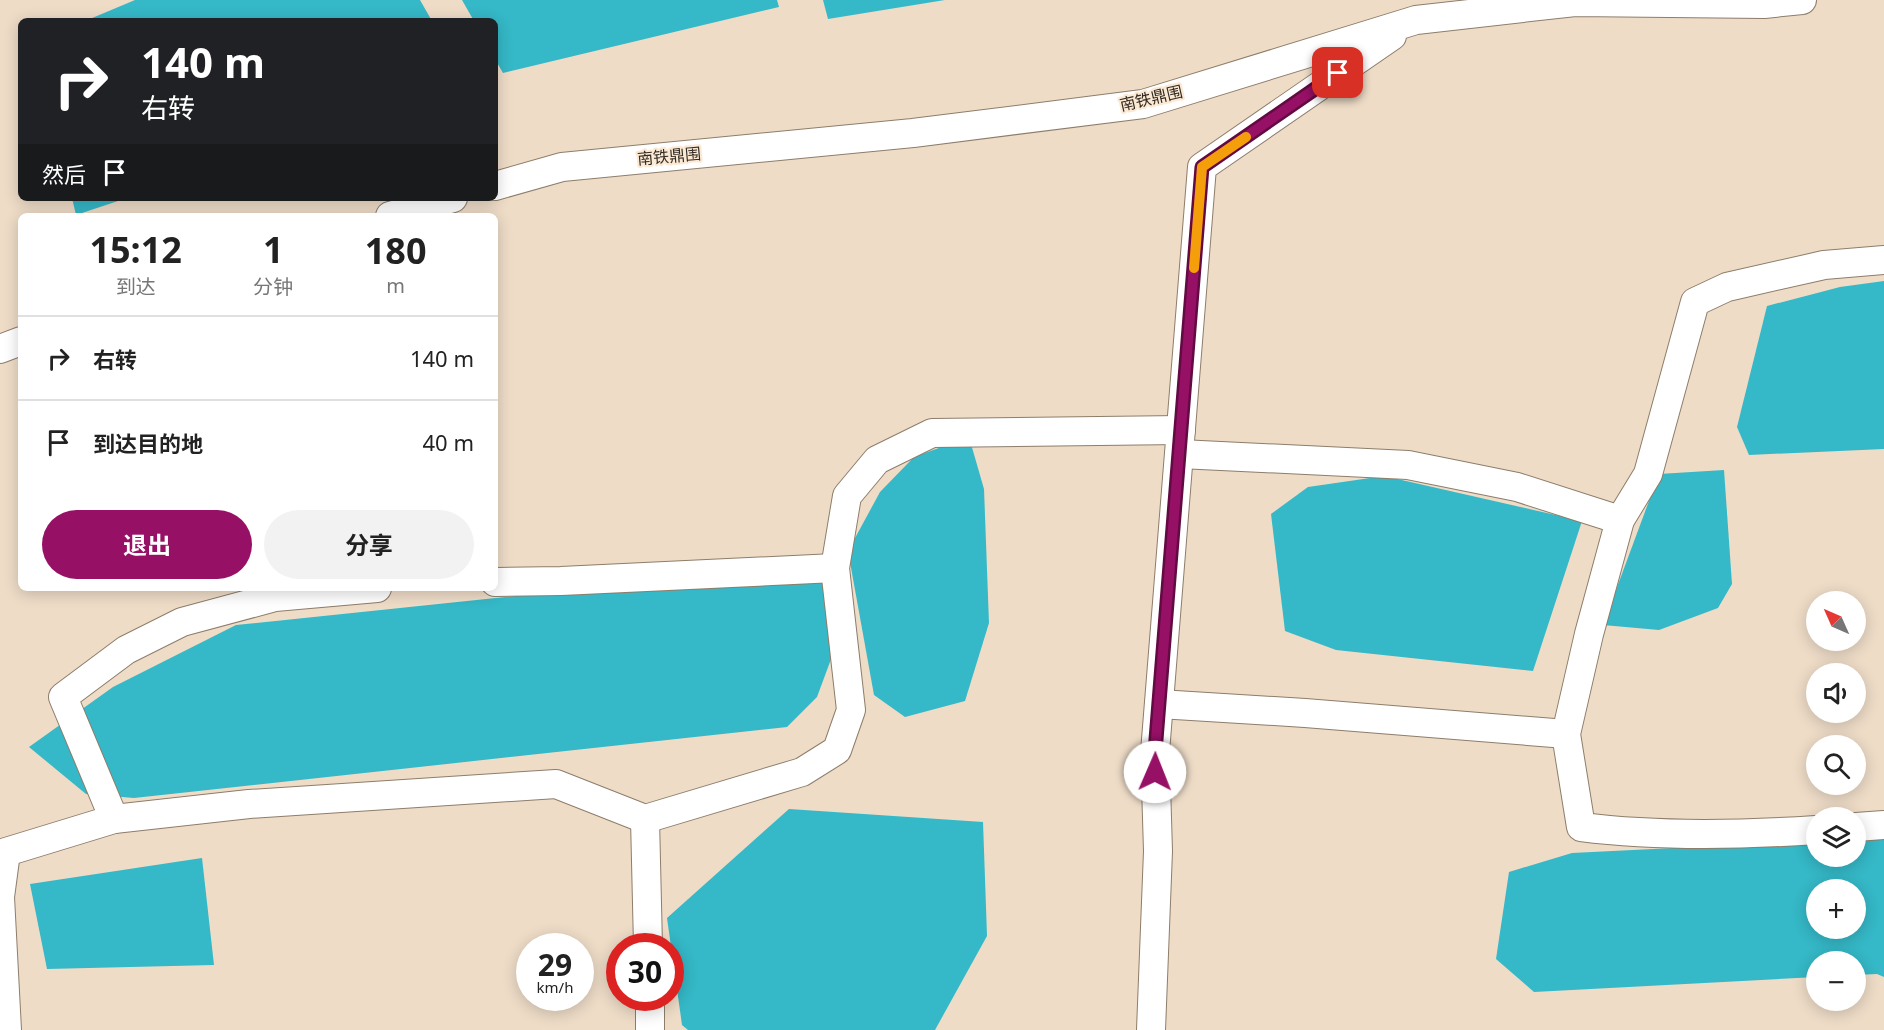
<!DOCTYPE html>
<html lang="zh">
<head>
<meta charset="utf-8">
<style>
	:root { --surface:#fff; --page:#f2f2f2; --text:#222; --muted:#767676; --line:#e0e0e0; --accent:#961066 }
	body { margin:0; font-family:"Noto Sans","Noto Sans SC",sans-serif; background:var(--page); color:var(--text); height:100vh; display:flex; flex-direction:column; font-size:22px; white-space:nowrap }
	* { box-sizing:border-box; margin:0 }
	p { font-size:20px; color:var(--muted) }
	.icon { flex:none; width:33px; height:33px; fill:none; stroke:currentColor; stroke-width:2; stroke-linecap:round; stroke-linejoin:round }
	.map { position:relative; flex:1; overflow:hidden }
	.panel { position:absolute; left:18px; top:213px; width:480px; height:378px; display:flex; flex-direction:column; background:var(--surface); border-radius:9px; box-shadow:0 3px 15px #0003 }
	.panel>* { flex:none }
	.top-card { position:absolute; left:18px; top:18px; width:480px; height:183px; border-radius:9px; box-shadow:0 3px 15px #0003; background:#202124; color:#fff; overflow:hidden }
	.needle { width:39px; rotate:315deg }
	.fabs { position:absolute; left:1806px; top:591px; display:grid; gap:12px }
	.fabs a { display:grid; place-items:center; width:60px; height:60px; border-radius:50%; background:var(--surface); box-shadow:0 3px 15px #0003; font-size:30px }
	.speed { position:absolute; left:516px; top:933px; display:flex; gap:12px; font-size:30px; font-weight:700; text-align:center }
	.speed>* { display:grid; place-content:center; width:78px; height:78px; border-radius:50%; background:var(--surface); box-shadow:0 3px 15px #0003; line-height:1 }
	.speed small { font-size:15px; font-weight:400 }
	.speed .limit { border:9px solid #d22; background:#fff; color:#111 }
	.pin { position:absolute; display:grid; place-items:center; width:51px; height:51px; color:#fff; margin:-26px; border-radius:12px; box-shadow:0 3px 9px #0006 }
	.me { position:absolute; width:66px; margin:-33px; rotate:1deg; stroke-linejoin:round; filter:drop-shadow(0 0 4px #0008) }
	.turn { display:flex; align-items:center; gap:21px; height:126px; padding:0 24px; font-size:27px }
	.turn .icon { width:78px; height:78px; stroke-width:2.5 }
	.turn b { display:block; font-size:42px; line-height:51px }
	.then { display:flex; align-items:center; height:57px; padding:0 24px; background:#0003; gap:12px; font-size:22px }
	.eta { display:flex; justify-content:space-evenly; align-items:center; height:102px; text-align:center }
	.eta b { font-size:36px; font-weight:700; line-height:42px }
	.primary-button { display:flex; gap:12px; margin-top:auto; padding:12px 24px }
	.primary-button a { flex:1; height:69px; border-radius:36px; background:var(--accent); color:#fff; font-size:24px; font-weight:700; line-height:69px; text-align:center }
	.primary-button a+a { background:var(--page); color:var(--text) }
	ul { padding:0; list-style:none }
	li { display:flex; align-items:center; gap:18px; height:84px; padding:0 24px; border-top:2px solid var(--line) }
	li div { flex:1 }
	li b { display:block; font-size:22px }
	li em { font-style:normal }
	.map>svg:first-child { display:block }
</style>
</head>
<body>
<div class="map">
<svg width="1884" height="1030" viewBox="0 0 1884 1030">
	<rect width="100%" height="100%" fill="#eedcc7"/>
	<g fill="#35b8c7" fill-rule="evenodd">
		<polygon points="135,0 420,0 432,21 85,21"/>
		<polygon points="462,0 777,0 779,7 503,73 495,59 495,21 474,21"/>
		<polygon points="823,0 945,0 828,19"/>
		<polygon points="72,198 127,198 76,215"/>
		<polygon points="1884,281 1884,449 1749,455 1737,427 1767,306 1840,287"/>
		<polygon points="969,437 984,489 989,623 965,701 905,717 874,695 848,551 880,492 914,457"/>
		<polygon points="1724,470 1732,584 1718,608 1659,630 1603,625 1659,474"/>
		<polygon points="1384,476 1582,521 1533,671 1336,650 1285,631 1271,514 1308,487"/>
		<polygon points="823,583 837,643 817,697 787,727 134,798 86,794 29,747 113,687 236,625 564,591"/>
		<polygon points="789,809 983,822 987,936 935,1030 688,1030 682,1025 667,918"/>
		<path d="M1884 836V977L1877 974 1856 975V962H1816V977L1534 992 1496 959 1509 872 1572 853 1816 841V856H1856V838ZM1816 890H1856V928H1816Z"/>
		<polygon points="202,858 214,965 47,969 30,884"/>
	</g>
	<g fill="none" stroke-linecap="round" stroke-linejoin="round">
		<g stroke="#8d7d6a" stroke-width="30">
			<g id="minor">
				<polyline points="495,186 562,167 913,133 1143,104 1416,20 1575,2 1764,4 1802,0"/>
				<polyline points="390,216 453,198"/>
				<polyline points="0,349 21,341"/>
				<polyline points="1180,454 1408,465 1517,487 1620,520"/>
				<polyline points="495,582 561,581 835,568"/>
				<polyline points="1159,704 1305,713 1566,734"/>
				<polyline points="114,819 63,697 126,650 182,622 275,597 377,588"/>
				<polyline points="645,819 648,946"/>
				<polyline points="1856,827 1884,825"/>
				<path d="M1816 830C1739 835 1659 837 1581 827L1566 734 1589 634 1620 520 1648 474 1695 302 1727 287 1824 265 1884 260"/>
				<polyline points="650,998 650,1030"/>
				<polyline points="7,1030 0,897 6,852 114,819 249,804 556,784 645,819 802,772 837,750 851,710 835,568 847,496 877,460 932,433 1181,430"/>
				<polyline points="1151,1030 1158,851 1155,752 1202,167 1392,36"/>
			</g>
		</g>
		<use href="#minor" stroke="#fff" stroke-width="28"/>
	</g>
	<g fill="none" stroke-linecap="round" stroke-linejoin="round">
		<g stroke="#620a42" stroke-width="15">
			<polyline id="route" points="1155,772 1155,752 1202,167 1338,73"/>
		</g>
		<use href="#route" stroke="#961066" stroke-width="10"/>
		<polyline stroke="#f59e0b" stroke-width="10" points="1194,268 1202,167 1246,137"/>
	</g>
	<g text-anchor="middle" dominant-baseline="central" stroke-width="4.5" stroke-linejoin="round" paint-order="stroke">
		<g font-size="16" fill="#302a22" stroke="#fce9d4">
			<text transform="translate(1151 98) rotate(-13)">南铁鼎围</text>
			<text transform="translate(669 156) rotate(-5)">南铁鼎围</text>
		</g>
	</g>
</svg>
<div class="fabs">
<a><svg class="needle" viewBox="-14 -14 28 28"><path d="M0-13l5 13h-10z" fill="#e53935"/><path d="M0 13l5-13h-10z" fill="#767676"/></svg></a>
<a><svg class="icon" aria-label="sound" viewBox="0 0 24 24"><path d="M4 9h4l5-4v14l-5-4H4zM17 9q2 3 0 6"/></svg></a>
<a><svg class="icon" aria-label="search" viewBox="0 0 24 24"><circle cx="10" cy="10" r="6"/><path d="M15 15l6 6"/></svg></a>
<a><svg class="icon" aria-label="layers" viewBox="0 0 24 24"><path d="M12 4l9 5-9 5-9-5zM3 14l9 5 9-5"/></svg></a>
<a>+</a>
<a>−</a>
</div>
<div class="speed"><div>29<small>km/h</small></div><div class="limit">30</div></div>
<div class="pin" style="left:1338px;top:73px;background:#d93025"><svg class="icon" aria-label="arrive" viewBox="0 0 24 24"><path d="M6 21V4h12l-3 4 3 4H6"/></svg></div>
<svg class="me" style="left:1155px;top:772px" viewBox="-20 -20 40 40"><circle r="19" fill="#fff"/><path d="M0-13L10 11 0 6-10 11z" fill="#961066"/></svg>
<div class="top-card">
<div class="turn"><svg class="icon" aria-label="right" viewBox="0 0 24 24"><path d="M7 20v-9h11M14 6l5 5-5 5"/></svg><div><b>140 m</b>右转</div></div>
<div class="then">然后<svg class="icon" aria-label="arrive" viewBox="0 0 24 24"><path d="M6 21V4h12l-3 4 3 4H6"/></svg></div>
</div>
<section class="panel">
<div class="eta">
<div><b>15:12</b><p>到达</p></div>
<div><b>1</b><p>分钟</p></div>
<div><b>180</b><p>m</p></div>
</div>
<ul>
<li><svg class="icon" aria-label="right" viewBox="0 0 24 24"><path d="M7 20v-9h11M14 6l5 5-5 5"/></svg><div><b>右转</b></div><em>140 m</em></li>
<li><svg class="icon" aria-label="arrive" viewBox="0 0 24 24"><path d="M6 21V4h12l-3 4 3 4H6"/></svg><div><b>到达目的地</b></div><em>40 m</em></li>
</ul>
<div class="primary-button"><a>退出</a><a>分享</a></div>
</section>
</div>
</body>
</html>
